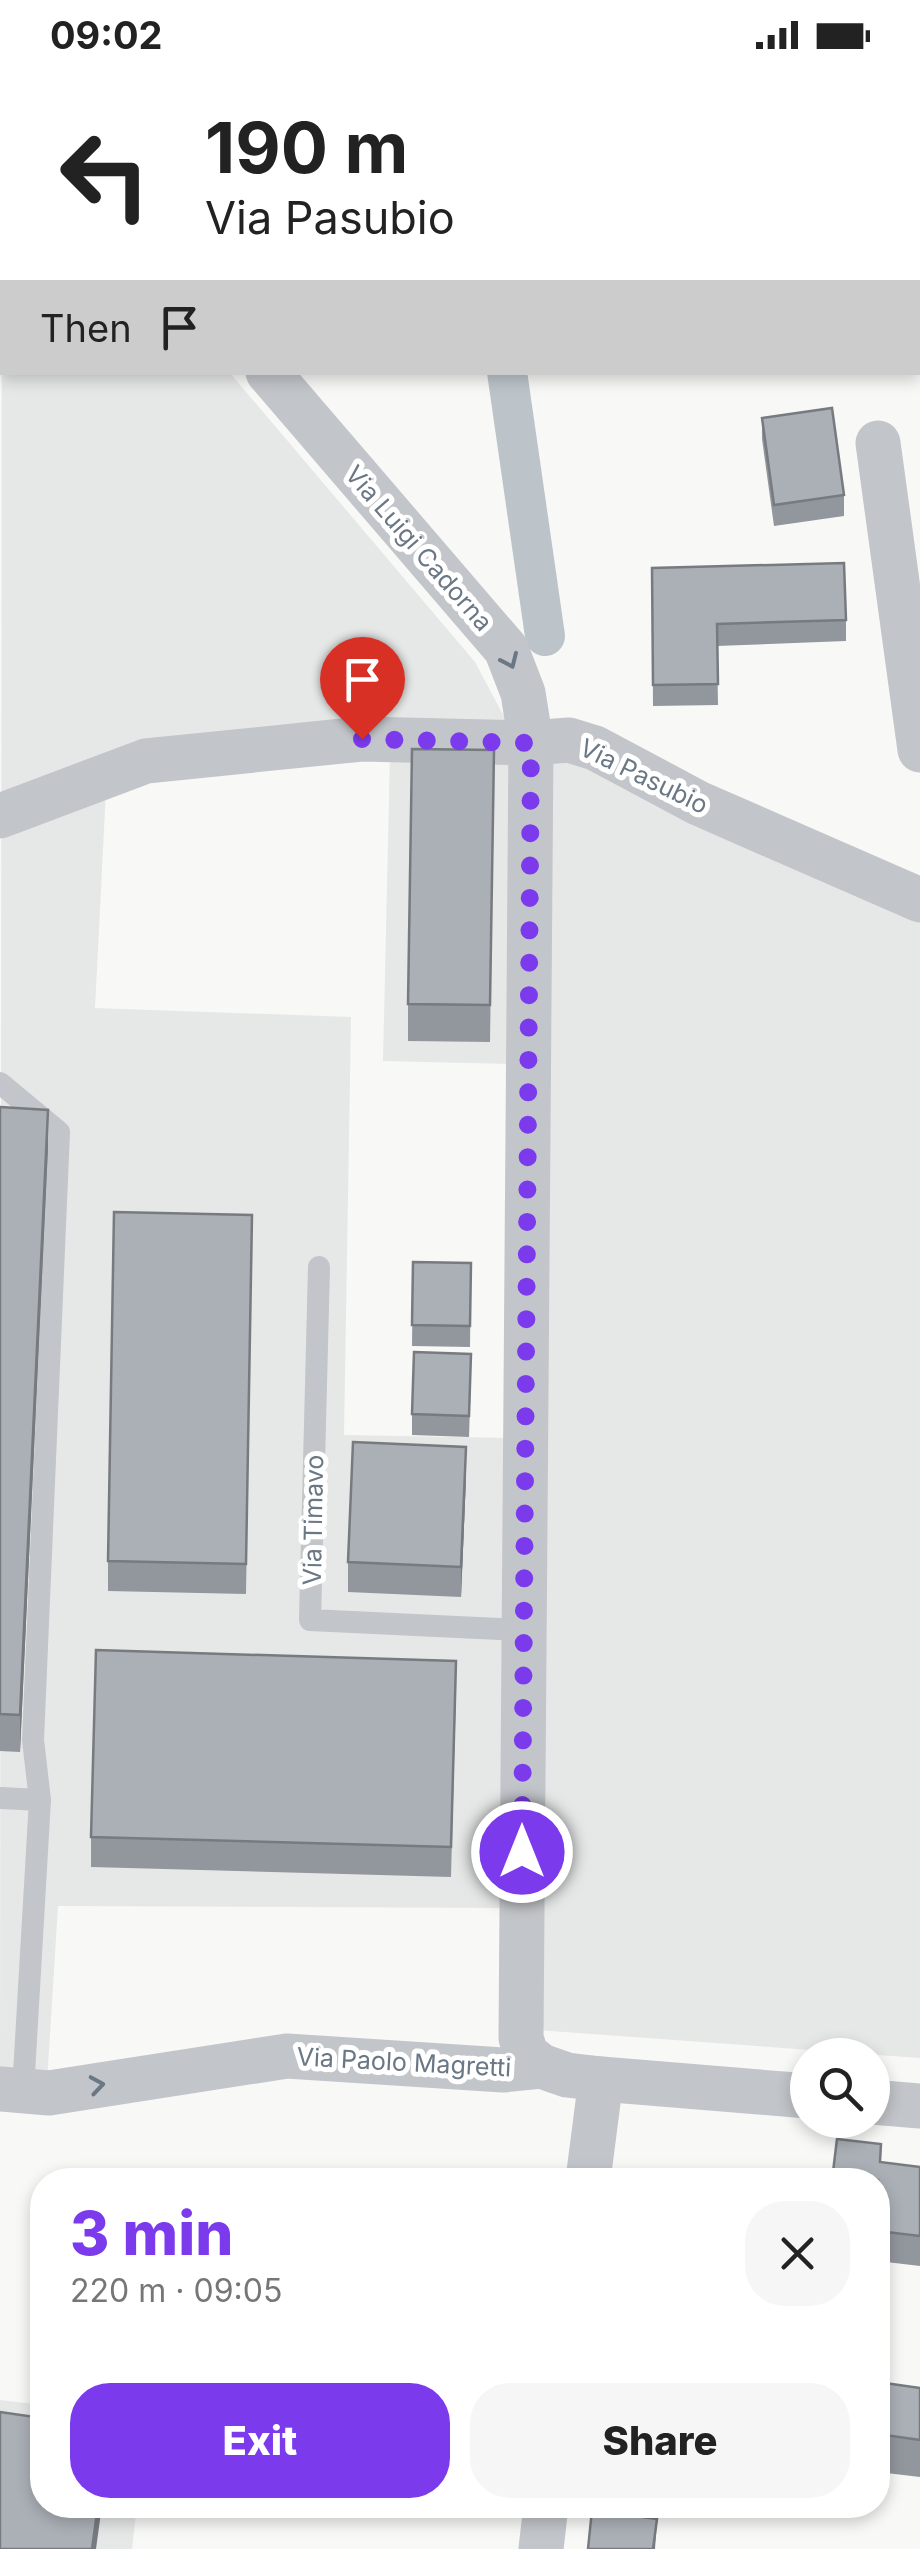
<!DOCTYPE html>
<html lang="en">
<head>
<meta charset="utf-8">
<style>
	:root { --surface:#fff; --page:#f6f6f6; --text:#222; --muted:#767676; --accent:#7c3aed }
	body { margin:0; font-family:Inter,sans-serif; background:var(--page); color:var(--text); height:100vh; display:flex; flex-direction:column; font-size:38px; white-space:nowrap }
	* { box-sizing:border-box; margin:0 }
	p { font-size:32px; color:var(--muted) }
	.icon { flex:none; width:55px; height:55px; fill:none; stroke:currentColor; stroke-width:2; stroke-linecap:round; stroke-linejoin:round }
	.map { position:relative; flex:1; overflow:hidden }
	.sheet { position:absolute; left:30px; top:2098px; width:860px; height:350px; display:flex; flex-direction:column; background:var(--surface); border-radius:40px; box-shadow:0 5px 15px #0003 }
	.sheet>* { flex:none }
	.banner { position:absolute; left:0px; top:0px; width:920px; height:305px; box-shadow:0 5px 15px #0003; background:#fff; color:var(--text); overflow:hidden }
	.fabs { position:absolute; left:790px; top:1968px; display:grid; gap:20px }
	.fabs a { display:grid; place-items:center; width:100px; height:100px; border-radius:50%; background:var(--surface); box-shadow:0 5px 15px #0003; font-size:50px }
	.pin { position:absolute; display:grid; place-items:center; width:85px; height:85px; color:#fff; margin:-102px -42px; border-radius:50% 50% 50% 0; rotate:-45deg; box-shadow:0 0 10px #0007 }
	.pin .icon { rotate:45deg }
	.me { position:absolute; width:110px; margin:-55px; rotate:0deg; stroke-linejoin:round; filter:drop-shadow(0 0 8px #0008) }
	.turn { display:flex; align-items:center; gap:35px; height:210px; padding:0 40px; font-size:45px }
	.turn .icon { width:130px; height:130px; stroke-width:2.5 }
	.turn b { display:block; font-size:70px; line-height:85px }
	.then { display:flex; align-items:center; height:95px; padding:0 40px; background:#0003; gap:20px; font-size:38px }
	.round { display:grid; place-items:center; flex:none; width:105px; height:105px; border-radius:40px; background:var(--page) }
	.summary { display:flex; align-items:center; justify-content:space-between; height:170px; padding:0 40px }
	h1 { font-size:60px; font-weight:800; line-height:75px; color:var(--accent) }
	.cta { display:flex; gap:20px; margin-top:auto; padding:20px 40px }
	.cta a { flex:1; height:115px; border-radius:40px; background:var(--accent); color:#fff; font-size:40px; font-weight:800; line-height:115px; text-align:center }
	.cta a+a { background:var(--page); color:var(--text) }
	.status { display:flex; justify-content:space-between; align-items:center; height:70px; padding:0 50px; background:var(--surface); direction:ltr }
	.status svg { height:28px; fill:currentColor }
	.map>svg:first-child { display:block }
</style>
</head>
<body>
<div class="status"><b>09:02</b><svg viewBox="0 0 49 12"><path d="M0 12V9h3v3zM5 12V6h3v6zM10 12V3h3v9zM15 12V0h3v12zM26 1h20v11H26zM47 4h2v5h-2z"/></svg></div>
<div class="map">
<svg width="920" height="2479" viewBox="0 0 920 2479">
	<rect width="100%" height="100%" fill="#f8f8f6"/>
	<g fill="#e6e7e7" fill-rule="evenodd">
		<path d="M2 67V302L230 303 475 592 508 654 920 811V1988L537 1960 538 1838 58 1836 47 2012 0 2008ZM356 681 390 683 383 991 514 994 512 1368 344 1365 351 947 95 938 106 720Z"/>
		<polygon points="0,2330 42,2335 42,2435 137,2435 132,2479 0,2479"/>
	</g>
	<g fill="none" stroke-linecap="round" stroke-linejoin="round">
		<g stroke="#bcc4ca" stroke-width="40">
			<polyline points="464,0 465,2"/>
			<polyline points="507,302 545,566"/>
		</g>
		<g stroke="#c2c5c9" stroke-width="22">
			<polyline points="0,1013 59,1062 33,1670 40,1730 23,2021"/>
			<polyline points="319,1197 310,1550 523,1560"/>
			<polyline points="0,1728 40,1730"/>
		</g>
		<g stroke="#c2c5c9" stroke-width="45">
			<polyline points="8,0 11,2"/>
			<polyline points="268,302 506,579 523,623 531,673 521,1968 526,1984 541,1996"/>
			<polyline points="878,373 920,680"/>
			<polyline points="0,746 146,691 362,669 531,673 569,670 595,678 698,733 920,830"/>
			<polyline points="0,2019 49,2023 287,1986 503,2000 541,1996 567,2005 601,2009 808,2026"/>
			<polyline points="872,2032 920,2036"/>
			<polyline points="588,2110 601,2009"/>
			<polyline points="541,2479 546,2435"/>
		</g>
	</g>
	<g fill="#92979d">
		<polygon points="762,348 844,425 844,446 774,456 762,369"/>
		<polygon points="652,498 846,550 846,571 717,576 718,635 653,636"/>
		<polygon points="494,680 490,972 408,971 408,934"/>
		<polygon points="0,1037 48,1077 20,1682 0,1681"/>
		<polygon points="252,1145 246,1524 108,1521 108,1491"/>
		<polygon points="413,1192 471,1193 470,1277 412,1276"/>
		<polygon points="471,1305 469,1367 412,1365 412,1344"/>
		<polygon points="466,1407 461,1527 348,1522 348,1492"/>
		<polygon points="456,1620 451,1807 91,1797 91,1767"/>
		<polygon points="881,2092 920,2097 920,2196 878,2191 878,2110"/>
		<polygon points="878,2312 920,2318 920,2407 878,2402"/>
		<polygon points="800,2435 859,2435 857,2447 804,2439"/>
	</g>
	<g fill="#777b7f">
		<polygon points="48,1040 48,1077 20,1682 20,1645"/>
		<polygon points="466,1377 466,1407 461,1527 461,1497"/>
		<polygon points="98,2435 102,2435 96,2479 92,2479"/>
		<polygon points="657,2449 655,2479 653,2479"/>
	</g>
	<g fill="#aab0b6" stroke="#777b7f" stroke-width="2.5">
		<polygon points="832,338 844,425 774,435 762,348"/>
		<polygon points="844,493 846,550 717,554 718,614 653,615 652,498"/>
		<polygon points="412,679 494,680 490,935 408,934"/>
		<polygon points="0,1037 48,1040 20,1645 0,1644"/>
		<polygon points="114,1142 252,1145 246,1494 108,1491"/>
		<polygon points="413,1192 471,1193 470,1256 412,1255"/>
		<polygon points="414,1282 471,1284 469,1346 412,1344"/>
		<polygon points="353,1372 466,1377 461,1497 348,1492"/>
		<polygon points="96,1580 456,1591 451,1777 91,1767"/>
		<polygon points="837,2069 881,2074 880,2092 920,2097 920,2166 878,2161 878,2110 832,2110"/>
		<polygon points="878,2312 920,2318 920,2370 878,2364"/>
		<polygon points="0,2342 42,2348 42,2435 98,2435 92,2479 0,2479"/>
		<polygon points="592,2440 657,2449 653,2479 588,2479"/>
	</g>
	<defs><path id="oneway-chevron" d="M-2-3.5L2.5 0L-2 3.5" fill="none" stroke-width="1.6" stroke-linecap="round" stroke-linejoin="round" transform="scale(2.5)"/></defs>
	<g stroke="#6a7785">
		<use href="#oneway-chevron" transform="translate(510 591) rotate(66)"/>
		<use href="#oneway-chevron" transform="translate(97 2015) rotate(-9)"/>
	</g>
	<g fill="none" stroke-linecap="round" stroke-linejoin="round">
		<polyline stroke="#7c3aed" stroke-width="18" stroke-dasharray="0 32.4" points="362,669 531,673 522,1782"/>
	</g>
	<g text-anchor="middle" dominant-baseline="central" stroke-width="10" stroke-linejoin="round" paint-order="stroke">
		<g font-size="25" fill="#6a7785" stroke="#fff">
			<text transform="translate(419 478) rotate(49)">Via Luigi Cadorna</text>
			<text transform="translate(644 706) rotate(26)">Via Pasubio</text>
			<text transform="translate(313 1450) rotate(-89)">Via Timavo</text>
			<text transform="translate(404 1992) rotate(3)">Via Paolo Magretti</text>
		</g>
	</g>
</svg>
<div class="fabs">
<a><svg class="icon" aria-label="search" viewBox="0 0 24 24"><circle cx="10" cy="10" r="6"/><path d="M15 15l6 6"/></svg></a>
</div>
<div class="pin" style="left:362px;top:669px;background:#d93025"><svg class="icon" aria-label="arrive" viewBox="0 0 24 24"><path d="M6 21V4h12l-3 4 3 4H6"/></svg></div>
<svg class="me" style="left:522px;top:1782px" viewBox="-20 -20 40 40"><circle r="17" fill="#7c3aed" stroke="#fff" stroke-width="3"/><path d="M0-11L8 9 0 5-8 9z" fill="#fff"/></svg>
<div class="banner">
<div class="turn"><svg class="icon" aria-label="left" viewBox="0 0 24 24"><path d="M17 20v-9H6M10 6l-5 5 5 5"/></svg><div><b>190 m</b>Via Pasubio</div></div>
<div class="then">Then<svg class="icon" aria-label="arrive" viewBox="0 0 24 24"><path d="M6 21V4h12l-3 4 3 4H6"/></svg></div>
</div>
<section class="sheet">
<div class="summary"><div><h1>3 min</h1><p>220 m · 09:05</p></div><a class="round"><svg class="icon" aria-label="close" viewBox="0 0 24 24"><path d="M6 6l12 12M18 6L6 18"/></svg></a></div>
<div class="cta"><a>Exit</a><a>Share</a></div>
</section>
</div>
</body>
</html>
